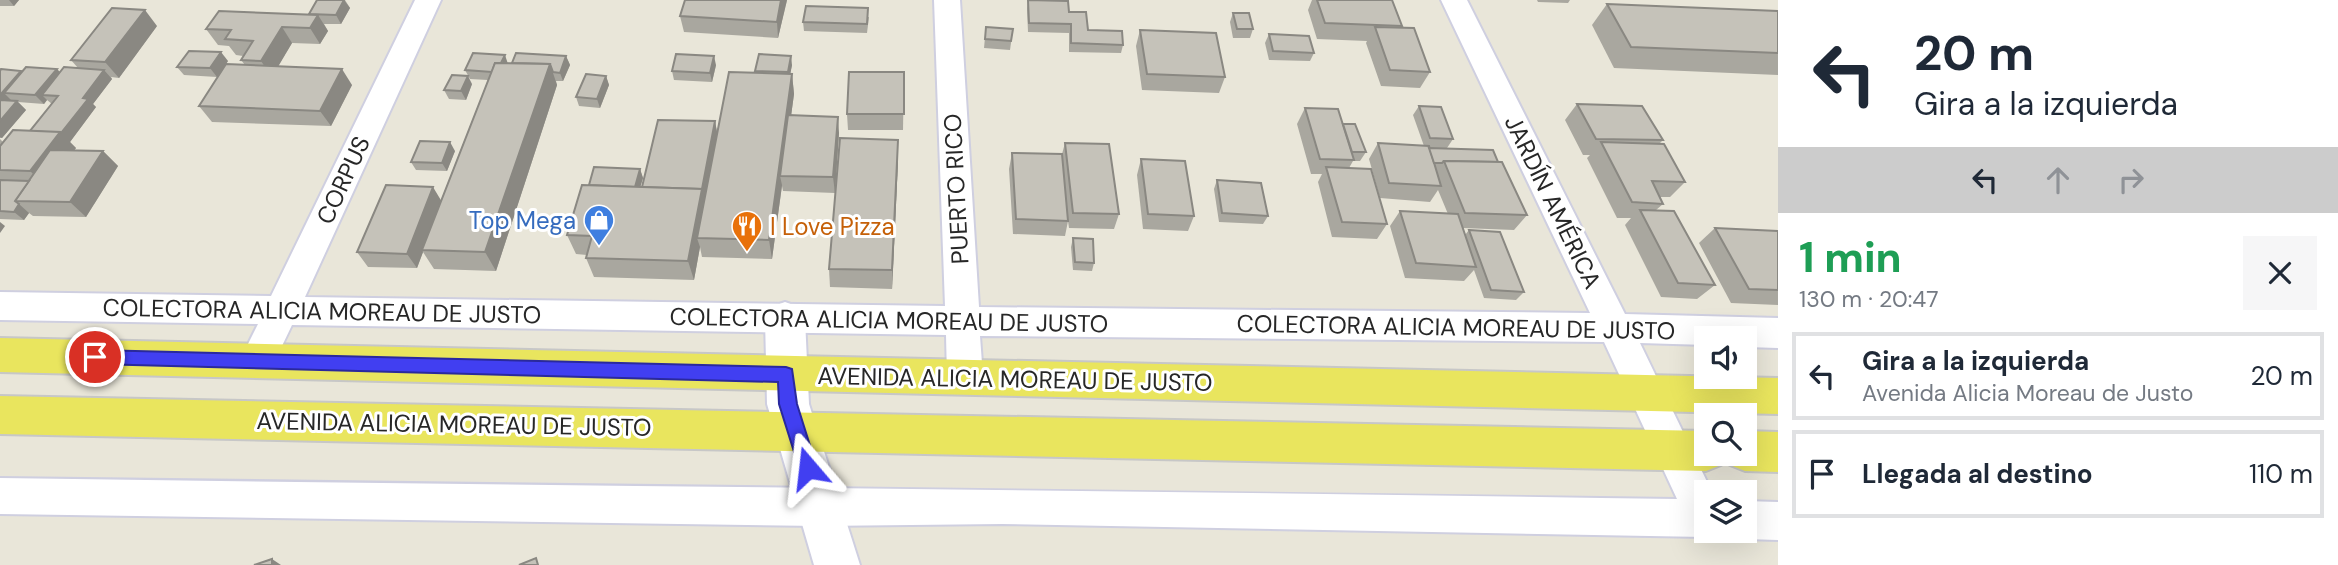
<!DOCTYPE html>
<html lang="es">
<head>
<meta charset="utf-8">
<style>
	:root { --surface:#fff; --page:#f6f6f7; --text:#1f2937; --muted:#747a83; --line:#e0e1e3 }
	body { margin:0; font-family:"DM Sans",sans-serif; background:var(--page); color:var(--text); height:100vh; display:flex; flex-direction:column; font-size:26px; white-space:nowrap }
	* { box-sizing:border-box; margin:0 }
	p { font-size:23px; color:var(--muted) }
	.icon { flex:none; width:38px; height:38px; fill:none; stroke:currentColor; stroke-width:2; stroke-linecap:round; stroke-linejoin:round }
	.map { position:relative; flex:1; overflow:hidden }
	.side { display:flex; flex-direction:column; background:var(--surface); width:560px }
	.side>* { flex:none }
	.banner { background:#fff; color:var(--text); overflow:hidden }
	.controls { position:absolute; left:1694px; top:326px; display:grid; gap:14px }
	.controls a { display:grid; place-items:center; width:63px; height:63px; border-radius:0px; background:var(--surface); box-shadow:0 7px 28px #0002; font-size:35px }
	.pin { position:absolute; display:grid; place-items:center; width:60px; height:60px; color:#fff; margin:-30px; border:4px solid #fff; border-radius:50%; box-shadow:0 2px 7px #0007 }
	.me { position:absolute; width:77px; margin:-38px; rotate:343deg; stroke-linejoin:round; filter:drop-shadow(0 0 5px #0008) }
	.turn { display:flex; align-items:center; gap:24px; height:147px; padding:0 21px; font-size:32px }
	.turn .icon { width:91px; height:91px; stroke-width:2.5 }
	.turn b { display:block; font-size:49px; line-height:60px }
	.lanes { display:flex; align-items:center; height:66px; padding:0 21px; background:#0003; justify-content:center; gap:35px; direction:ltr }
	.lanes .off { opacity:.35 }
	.round { display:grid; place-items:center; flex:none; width:74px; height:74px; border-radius:0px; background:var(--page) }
	.headline { display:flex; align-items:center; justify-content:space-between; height:119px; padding:0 21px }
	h1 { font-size:42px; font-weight:800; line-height:52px; color:#1e9e55 }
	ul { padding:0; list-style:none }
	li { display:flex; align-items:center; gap:21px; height:88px; margin:0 14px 10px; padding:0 7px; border:4px solid var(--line); border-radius:0px }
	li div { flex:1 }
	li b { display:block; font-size:26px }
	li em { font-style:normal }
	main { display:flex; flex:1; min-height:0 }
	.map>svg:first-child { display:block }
</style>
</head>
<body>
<main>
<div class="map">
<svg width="1778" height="565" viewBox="0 0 1778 565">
	<rect width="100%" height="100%" fill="#e9e6d9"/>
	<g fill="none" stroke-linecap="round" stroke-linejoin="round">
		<g stroke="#cfcfe0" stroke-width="4">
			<g id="street">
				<path d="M415 0H441L305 297 945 306 934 0H960L979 307 1590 313 1441 0H1467L1625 314 1778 318V348L1745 347V338H1706V345L1640 343 1712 492H1706V530H1720L1705 537 1002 524 819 526 0 514V478C559 486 1118 490 1677 499L1604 342 980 336 983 377 978 388 965 393 952 388 947 377 946 335 292 325 270 371 258 375 246 371 240 360 258 324 0 320V292L271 296Z"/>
				<polygon points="1745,501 1778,502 1778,540 1745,539 1731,533 1730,530 1745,530"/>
			</g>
		</g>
		<g stroke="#cfcfe0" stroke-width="4">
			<polygon id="secondary" points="785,302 799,307 805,319 809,404 860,565 814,565 767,404 765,319 771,307"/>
		</g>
		<g stroke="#c7c7c7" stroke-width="4">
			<g id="primary">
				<polygon points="0,338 1778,378 1778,414 0,372"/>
				<polygon points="0,396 1706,431 1706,453 1745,453 1745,431 1778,432 1778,472 1745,471 1730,465 1726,456 1721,465 1706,471 0,434"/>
			</g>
		</g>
		<use href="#street" fill="#fff" fill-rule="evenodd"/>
		<use href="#secondary" fill="#fff" fill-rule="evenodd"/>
		<use href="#primary" fill="#e9e55e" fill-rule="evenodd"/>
	</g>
	<g fill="#a9a79f">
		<polygon points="0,0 19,0 14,6 0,6"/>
		<polygon points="317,0 345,0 350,8 341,24 324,24 328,31 320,44 292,43 278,66 352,85 331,126 212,122 199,106 245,65 241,60 243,56 236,55 229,46 218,45 206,29 309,14"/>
		<polygon points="787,0 778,38 684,32 680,16"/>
		<polygon points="1028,0 1069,12 1088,30 1123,45 1121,53 1069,52 1069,33 1028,32 1027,9"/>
		<polygon points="1312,0 1392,0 1402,26 1401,28 1430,72 1420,88 1381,86 1366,43 1367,41 1317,39 1308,10"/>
		<polygon points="1537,0 1570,0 1568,3 1538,2"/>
		<polygon points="1607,4 1778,11 1778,75 1614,68 1592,25"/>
		<polygon points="1233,13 1253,29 1250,38 1233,38 1230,22"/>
		<polygon points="869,17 867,33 804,31 803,22"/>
		<polygon points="157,26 119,78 111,77 112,79 93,104 96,107 70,142 76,148 74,150 103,151 118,166 86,217 33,216 29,213 24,220 0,219 0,139 3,142 30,131 52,104 47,100 44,104 18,102 26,110 2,138 0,138 0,71 60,72 78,68 71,60"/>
		<polygon points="986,27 1013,29 1010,50 984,48"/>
		<polygon points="1140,30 1225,77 1219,93 1142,90 1136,46"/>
		<polygon points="1269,34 1314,53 1310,61 1269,60 1265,43"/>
		<polygon points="566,56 570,65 563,81 556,81 557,85 496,271 434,269 423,252 417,268 368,267 357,252 441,200 488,80 470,79 465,70 508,63"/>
		<polygon points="228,61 217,77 184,75 177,67"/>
		<polygon points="716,65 712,82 674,80 672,71"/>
		<polygon points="792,65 790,74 792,74 794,94 791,116 839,133 835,193 783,191 782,186 772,259 702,257 700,247 694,280 594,277 586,258 587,255 576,254 567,235 589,185 640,169 643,178 640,187 642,187 715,121 717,133 755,73 755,71"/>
		<polygon points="904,72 903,130 848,130 847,114"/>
		<polygon points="606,76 609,85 600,108 579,106 576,97"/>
		<polygon points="472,84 466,100 449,99 444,90"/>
		<polygon points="1577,104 1663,140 1659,144 1685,182 1670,197 1660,197 1663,204 1656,210 1715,285 1697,299 1661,297 1625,225 1631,218 1617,218 1587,158 1590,155 1583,155 1565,120"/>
		<polygon points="1419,106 1453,139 1447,148 1498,162 1527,215 1514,230 1463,228 1465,235 1469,230 1524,292 1516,300 1484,298 1474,270 1464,281 1405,278 1390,226 1400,211 1448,214 1438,190 1430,202 1380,198 1369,159 1378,143 1424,146 1413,115"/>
		<polygon points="1305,108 1343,124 1366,152 1360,161 1353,161 1349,168 1387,224 1377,239 1332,237 1318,182 1322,174 1311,174 1297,124"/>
		<polygon points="1065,143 1119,214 1114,229 1069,228 1068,221 1065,236 1013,234 1009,169 1012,153 1062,154"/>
		<polygon points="455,151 447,171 416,170 411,162"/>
		<polygon points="1141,159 1194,216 1188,231 1143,229 1137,175"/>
		<polygon points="898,161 892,289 830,287 829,269"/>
		<polygon points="1217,180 1268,216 1263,224 1219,222 1214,189"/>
		<polygon points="1715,228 1778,231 1778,305 1731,303 1699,243"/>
		<polygon points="1073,238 1094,263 1092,271 1073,270 1071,247"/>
	</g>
	<g fill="#8a8882">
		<polygon points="9,0 19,0 14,6"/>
		<polygon points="344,0 350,8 341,24 336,15"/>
		<polygon points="781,0 787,0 778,38 777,22"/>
		<polygon points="145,10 157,26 119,78 105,62"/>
		<polygon points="318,15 328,31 320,44 310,28"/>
		<polygon points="282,27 292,43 272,77 261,61"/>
		<polygon points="221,52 228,61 217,77 210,68"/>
		<polygon points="505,55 508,64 498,72"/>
		<polygon points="566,56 570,65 563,81 560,73"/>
		<polygon points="714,56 716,65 712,82 710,73"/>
		<polygon points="791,56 792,65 789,81 788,72"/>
		<polygon points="550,64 557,85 496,271 485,252"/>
		<polygon points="57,69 65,77 42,95 47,100 44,104 35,95"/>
		<polygon points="342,69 352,85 331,126 320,111"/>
		<polygon points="104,70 112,79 93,104 96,107 70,142 76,148 47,187 30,171 60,132 83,98"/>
		<polygon points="21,71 30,80 4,93 12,101 7,106 0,99 0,95"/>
		<polygon points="792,74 794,94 783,176 780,176 782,185 772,259 769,240"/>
		<polygon points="468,76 472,84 466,100 461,91"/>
		<polygon points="606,76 609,85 600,108 597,99"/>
		<polygon points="17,101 26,110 2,138 0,137 0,121"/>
		<polygon points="838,117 839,133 835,193 833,177"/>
		<polygon points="715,121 718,137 697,238 700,247 694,280 688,261"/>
		<polygon points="898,140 898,161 892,289 892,270"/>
		<polygon points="450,142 455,151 447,171 442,163"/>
		<polygon points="103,151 118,166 86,217 70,202"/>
		<polygon points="640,169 643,178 635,205 632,197"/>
		<polygon points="433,187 442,202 422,250 423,252 417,268 407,254"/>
		<polygon points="19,204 29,213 24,220 14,212"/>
		<polygon points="0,222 5,226 0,233"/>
		<polygon points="272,559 281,565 272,565"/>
	</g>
	<g fill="#c5c2b9" stroke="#8a8882" stroke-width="2">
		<polygon points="317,0 344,0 336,15 309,14"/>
		<polygon points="685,0 781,0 777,22 680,16"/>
		<polygon points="1028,0 1068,1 1069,12 1086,12 1088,30 1122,31 1123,45 1071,43 1071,24 1029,23"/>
		<polygon points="1317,0 1392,0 1402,26 1325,23"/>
		<polygon points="1607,4 1778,11 1778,53 1631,47"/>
		<polygon points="806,6 868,8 867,24 803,22"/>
		<polygon points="112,8 145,10 105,62 71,60"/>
		<polygon points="219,11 318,15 310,28 282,27 261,61 241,60 253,41 225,39 231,30 206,29"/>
		<polygon points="1233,13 1249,13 1253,29 1237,29"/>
		<polygon points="986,27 1013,29 1011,41 985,39"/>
		<polygon points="1375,27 1414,28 1430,72 1390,70"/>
		<polygon points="1140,30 1216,33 1225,77 1147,74"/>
		<polygon points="1269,34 1309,36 1314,53 1273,51"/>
		<polygon points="189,51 221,52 210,68 177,67"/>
		<polygon points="473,53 505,55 501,63 495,63 492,72 465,70"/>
		<polygon points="516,53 566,56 560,73 553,72 550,64 512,63"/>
		<polygon points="676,54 714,56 710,73 672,71"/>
		<polygon points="759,54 791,56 788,72 755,71"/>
		<polygon points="495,63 550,64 485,252 422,250"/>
		<polygon points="226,64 342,69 320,111 199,106"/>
		<polygon points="26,67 57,69 35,95 4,93"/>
		<polygon points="64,67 104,70 83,98 88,99 61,133 30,131 58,96 42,95"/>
		<polygon points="1,69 21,71 0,95 0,71"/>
		<polygon points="729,72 792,74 769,240 697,238"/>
		<polygon points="849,72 904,72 904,114 847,114"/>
		<polygon points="586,74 606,76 597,99 576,97"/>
		<polygon points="452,75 468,76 461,91 444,90"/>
		<polygon points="0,100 17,101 0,121"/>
		<polygon points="1577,104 1642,106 1663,140 1596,139"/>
		<polygon points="1419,106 1441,107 1453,139 1430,138"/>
		<polygon points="1305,108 1338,109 1354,160 1320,159"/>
		<polygon points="788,115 838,117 833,177 780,176"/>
		<polygon points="658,120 715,121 702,189 642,187"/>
		<polygon points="1343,124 1355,124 1366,152 1352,152"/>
		<polygon points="13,130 60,132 30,171 0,170 0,146"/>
		<polygon points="840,138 898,140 892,270 829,269"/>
		<polygon points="420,141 450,142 442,163 411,162"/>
		<polygon points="1601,142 1664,144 1685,182 1652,181 1663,204 1632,202"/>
		<polygon points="1065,143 1109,144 1119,214 1073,213"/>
		<polygon points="1378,143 1429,146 1441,186 1389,183"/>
		<polygon points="1429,148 1493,150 1498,162 1444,161 1442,163 1434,163"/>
		<polygon points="50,150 103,151 70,202 15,201"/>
		<polygon points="1012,153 1062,154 1068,221 1016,219"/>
		<polygon points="1141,159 1185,161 1194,216 1148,214"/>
		<polygon points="1444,161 1502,162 1527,215 1465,213"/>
		<polygon points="594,167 640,169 635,187 589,185"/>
		<polygon points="1326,167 1371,169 1387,224 1342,222"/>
		<polygon points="0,180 29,181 15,201 19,204 14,212 0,211"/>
		<polygon points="1217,180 1261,183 1268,216 1222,213"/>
		<polygon points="386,185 433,187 407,254 357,252"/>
		<polygon points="582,185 702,189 688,261 586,258 592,236 567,235"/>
		<polygon points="1640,210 1674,211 1715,285 1678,283"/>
		<polygon points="1400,211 1458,214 1476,267 1416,263"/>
		<polygon points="1715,228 1778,231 1778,290 1749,289"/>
		<polygon points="1469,230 1500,232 1524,292 1491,290"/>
		<polygon points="1073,238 1093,239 1094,263 1075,262"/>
		<polygon points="536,558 538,565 519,565"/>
		<polygon points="272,559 272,565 254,565"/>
	</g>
	<polygon fill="#413ff1" stroke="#2a299d" stroke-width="2" points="95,350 786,367 792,369 797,404 817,468 814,474 808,476 801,474 779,404 778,382 95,364 89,362 87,357 89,352"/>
	<defs>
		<g id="shop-pin" transform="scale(1.575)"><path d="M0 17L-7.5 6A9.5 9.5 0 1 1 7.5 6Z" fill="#3f7fe0" stroke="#fff"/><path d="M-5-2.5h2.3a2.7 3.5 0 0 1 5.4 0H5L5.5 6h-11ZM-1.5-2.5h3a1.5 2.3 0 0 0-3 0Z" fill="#fff"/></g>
		<g id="restaurant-pin" transform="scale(1.575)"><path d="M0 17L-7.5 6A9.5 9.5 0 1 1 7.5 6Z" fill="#e8710a" stroke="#fff"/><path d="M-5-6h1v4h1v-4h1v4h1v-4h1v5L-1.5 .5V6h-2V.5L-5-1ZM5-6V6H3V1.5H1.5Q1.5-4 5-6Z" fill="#fff"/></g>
	</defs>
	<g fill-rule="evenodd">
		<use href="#shop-pin" x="599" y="220"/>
		<use href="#restaurant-pin" x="747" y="226"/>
	</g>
	<g text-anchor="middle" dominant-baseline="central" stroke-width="6" stroke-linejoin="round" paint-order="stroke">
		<g font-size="24" fill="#272727" stroke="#fff">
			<text transform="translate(343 180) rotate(-65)">CORPUS</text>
			<text transform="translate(956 189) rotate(-93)">PUERTO RICO</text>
			<text transform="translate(1553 202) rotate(64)">JARDÍN AMÉRICA</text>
			<text transform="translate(322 311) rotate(1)">COLECTORA ALICIA MOREAU DE JUSTO</text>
			<text transform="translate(889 320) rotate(1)">COLECTORA ALICIA MOREAU DE JUSTO</text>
			<text transform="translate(1456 327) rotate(1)">COLECTORA ALICIA MOREAU DE JUSTO</text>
			<text transform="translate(1015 379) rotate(1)">AVENIDA ALICIA MOREAU DE JUSTO</text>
			<text transform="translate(454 424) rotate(1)">AVENIDA ALICIA MOREAU DE JUSTO</text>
		</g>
		<g font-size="24" fill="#366cbe" stroke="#fff" text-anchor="end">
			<text x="576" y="220">Top Mega</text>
		</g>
		<g font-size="24" fill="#c56008" stroke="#fff" text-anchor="start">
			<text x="770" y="226">I Love Pizza</text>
		</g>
	</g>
</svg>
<div class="controls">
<a><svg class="icon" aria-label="sound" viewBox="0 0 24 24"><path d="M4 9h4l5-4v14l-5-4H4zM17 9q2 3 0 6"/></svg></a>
<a><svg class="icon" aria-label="search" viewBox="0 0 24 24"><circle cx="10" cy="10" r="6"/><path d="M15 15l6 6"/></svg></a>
<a><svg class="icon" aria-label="layers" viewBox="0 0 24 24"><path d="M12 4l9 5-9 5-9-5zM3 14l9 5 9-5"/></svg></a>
</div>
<div class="pin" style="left:95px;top:357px;background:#d93025"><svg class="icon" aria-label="arrive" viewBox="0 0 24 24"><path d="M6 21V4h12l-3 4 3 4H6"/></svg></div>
<svg class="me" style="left:808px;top:468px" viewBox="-20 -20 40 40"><path d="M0-17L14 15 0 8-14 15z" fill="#413ff1" stroke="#fff" stroke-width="4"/></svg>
</div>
<section class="side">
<div class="banner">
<div class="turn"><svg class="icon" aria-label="left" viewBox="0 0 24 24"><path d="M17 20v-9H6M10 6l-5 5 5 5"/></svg><div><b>20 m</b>Gira a la izquierda</div></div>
<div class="lanes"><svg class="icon" aria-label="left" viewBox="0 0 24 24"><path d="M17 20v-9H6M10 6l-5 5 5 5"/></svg><svg class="icon off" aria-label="ahead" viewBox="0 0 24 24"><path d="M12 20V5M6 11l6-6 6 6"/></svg><svg class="icon off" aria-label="right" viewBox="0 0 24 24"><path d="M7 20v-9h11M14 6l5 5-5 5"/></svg></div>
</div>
<div class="headline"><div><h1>1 min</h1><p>130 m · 20:47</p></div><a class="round"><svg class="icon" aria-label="close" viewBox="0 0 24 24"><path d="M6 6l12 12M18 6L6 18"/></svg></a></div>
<ul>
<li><svg class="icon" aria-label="left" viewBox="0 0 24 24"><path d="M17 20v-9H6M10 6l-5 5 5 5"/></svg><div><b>Gira a la izquierda</b><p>Avenida Alicia Moreau de Justo</p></div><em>20 m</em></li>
<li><svg class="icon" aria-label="arrive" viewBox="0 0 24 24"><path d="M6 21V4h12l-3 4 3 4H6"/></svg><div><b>Llegada al destino</b></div><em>110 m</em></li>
</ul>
</section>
</main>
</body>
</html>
